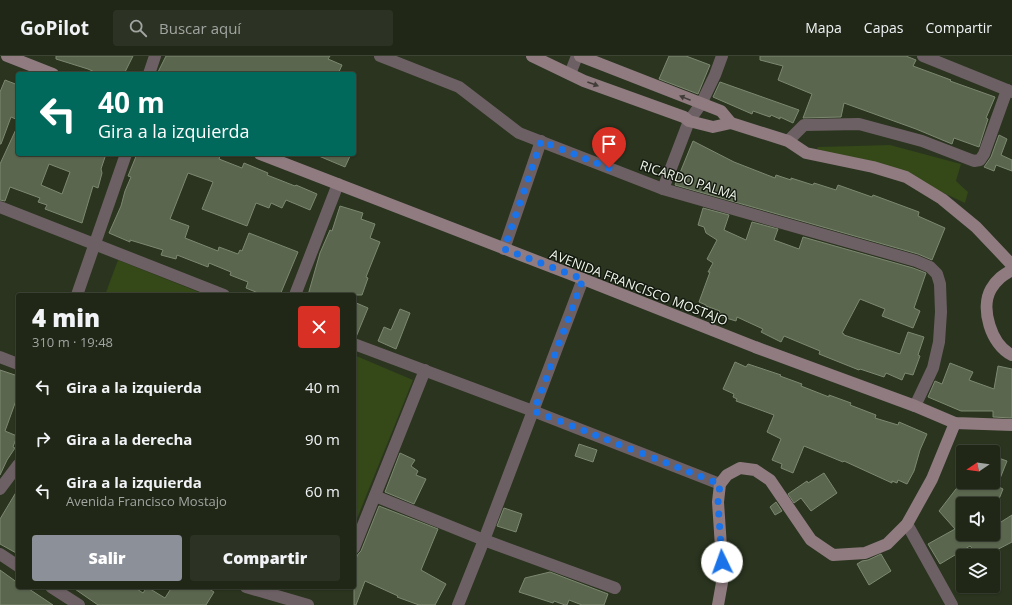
<!DOCTYPE html>
<html lang="es">
<head>
<meta charset="utf-8">
<style>
	:root { --surface:#202717; --page:#2d3324; --text:#f1f3f6; --muted:#a2a5a1; --line:#3d4436; --accent:#8c9099 }
	body { margin:0; font-family:"Open Sans",sans-serif; background:var(--page); color:var(--text); height:100vh; display:flex; flex-direction:column; font-size:15px; white-space:nowrap }
	* { box-sizing:border-box; margin:0 }
	p { font-size:13px; color:var(--muted) }
	.icon { flex:none; width:22px; height:22px; fill:none; stroke:currentColor; stroke-width:2; stroke-linecap:round; stroke-linejoin:round }
	.map { position:relative; flex:1; overflow:hidden }
	.drawer { position:absolute; left:16px; top:237px; width:340px; height:296px; display:flex; flex-direction:column; background:var(--surface); border-radius:4px; box-shadow:0 1px 3px #0004,0 0 0 1px var(--line) }
	.drawer>* { flex:none }
	.guide { position:absolute; left:16px; top:16px; width:340px; height:84px; border-radius:4px; box-shadow:0 1px 3px #0004,0 0 0 1px var(--line); background:#00695c; color:#fff; overflow:hidden }
	.needle { width:26px; rotate:257deg }
	.tools { position:absolute; left:956px; top:389px; display:grid; gap:8px }
	.tools a { display:grid; place-items:center; width:44px; height:44px; border-radius:4px; background:var(--surface); box-shadow:0 1px 3px #0004,0 0 0 1px var(--line); font-size:20px }
	.pin { position:absolute; display:grid; place-items:center; width:34px; height:34px; color:#fff; margin:-41px -17px; border-radius:50% 50% 50% 0; rotate:-45deg; box-shadow:0 0 4px #0007 }
	.pin .icon { rotate:45deg }
	.me { position:absolute; width:44px; margin:-22px; rotate:357deg; stroke-linejoin:round; filter:drop-shadow(0 0 3px #0008) }
	.turn { display:flex; align-items:center; gap:14px; height:84px; padding:0 16px; font-size:18px }
	.turn .icon { width:52px; height:52px; stroke-width:2.5 }
	.turn b { display:block; font-size:28px; line-height:34px }
	.round { display:grid; place-items:center; flex:none; width:42px; height:42px; border-radius:4px; background:var(--page) }
	.headline { display:flex; align-items:center; justify-content:space-between; height:68px; padding:0 16px }
	h1 { font-size:24px; font-weight:800; line-height:30px }
	.action { display:flex; gap:8px; margin-top:auto; padding:8px 16px }
	.action a { flex:1; height:46px; border-radius:4px; background:var(--accent); color:#fff; font-size:16px; font-weight:800; line-height:46px; text-align:center }
	.action a+a { background:var(--page); color:var(--text) }
	ul { padding:0; list-style:none }
	li { display:flex; align-items:center; gap:12px; height:52px; padding:0 16px }
	li div { flex:1 }
	li b { display:block; font-size:15px }
	li em { font-style:normal }
	header { display:flex; align-items:center; gap:24px; box-sizing:border-box; height:56px; padding:0 20px; background:var(--surface); border-bottom:1px solid var(--line) }
	header strong { font-size:19px }
	nav { display:flex; gap:22px; margin-inline-start:auto; font-size:14px }
	.search { width:280px; height:36px; background:var(--page); display:flex; align-items:center; gap:10px; box-sizing:border-box; padding:0 14px; border-radius:4px; color:var(--muted); font-size:15px }
	.map>svg:first-child { display:block }
</style>
</head>
<body>
<header>
<strong>GoPilot</strong>
<div class="search"><svg class="icon" aria-label="search" viewBox="0 0 24 24"><circle cx="10" cy="10" r="6"/><path d="M15 15l6 6"/></svg>Buscar aquí</div>
<nav><a>Mapa</a><a>Capas</a><a>Compartir</a></nav>
</header>
<div class="map">
<svg width="1012" height="549" viewBox="0 0 1012 549">
	<rect width="100%" height="100%" fill="#2a341f"/>
	<g fill="#344818">
		<polygon points="890,89 961,108 956,125 968,136 965,147 909,121 817,93 818,91"/>
		<polygon points="118,204 206,239 105,239"/>
		<polygon points="354,299 413,324 354,470"/>
	</g>
	<g fill="#5b664f" stroke="#7d8871" fill-rule="evenodd">
		<polygon points="56,0 133,0 124,18 99,18 88,13 56,3"/>
		<polygon points="166,0 330,0 328,3 342,9 338,18 157,18"/>
		<polygon points="669,0 686,0 710,9 698,38 659,23"/>
		<polygon points="760,0 906,0 916,4 913,10 951,24 950,25 995,41 986,62 988,63 979,91 954,82 952,88 916,73 844,47 841,61 803,62 812,38 778,24 783,10 760,4"/>
		<polygon points="5,24 18,29 18,64 11,61 1,88 0,88 0,36"/>
		<polygon points="720,26 799,54 793,67 780,61 780,63 771,59 770,61 753,55 752,58 713,41"/>
		<path d="M18 69V98H106L101 113 102 117 98 132 93 130 82 167 45 153 47 149 38 146 40 142 10 131 5 145 0 144V108ZM49 108 70 116 62 138 41 129Z"/>
		<polygon points="999,79 1007,83 1001,99 1012,104 1012,115 996,109 994,115 984,111 991,101"/>
		<polygon points="693,85 734,106 775,122 776,119 791,124 791,122 813,129 814,127 836,134 838,129 872,141 873,139 919,156 918,160 945,172 932,204 918,198 675,129"/>
		<polygon points="137,98 214,98 220,100 219,103 242,112 244,107 268,117 267,119 295,130 296,129 317,138 310,154 286,144 282,152 271,147 269,152 256,147 247,170 202,153 213,126 188,117 170,163 189,170 185,182 218,195 219,191 238,198 240,194 242,195 249,177 298,196 280,239 263,239 246,232 248,226 230,219 231,216 209,207 208,211 177,199 176,203 161,199 163,194 130,184 130,186 109,177 121,150 125,135 131,121 128,120"/>
		<polygon points="314,98 351,98 345,111"/>
		<polygon points="340,150 363,157 361,163 375,168 370,182 380,186 366,221 368,222 362,239 308,239 320,197 330,174 332,175"/>
		<polygon points="703,152 729,159 724,174 746,184 752,166 778,173 774,184 799,193 803,181 913,212 926,217 914,252 920,255 913,272 882,260 885,253 860,243 842,277 844,278 844,279 900,298 908,276 924,281 918,299 920,300 913,319 905,317 902,324 886,317 884,321 860,313 859,314 819,298 820,295 784,280 781,286 761,276 763,273 737,261 736,265 716,259 720,255 706,250 706,249 699,246 710,216 708,216 713,207 707,203 717,184 706,177 704,171 698,169"/>
		<polygon points="354,246 368,252 356,281 354,281"/>
		<polygon points="400,253 410,257 396,293 378,285 384,271 391,274"/>
		<polygon points="735,306 746,311 748,308 781,319 780,320 802,328 801,330 829,341 829,339 851,347 850,349 876,359 875,362 898,369 899,366 927,378 920,394 914,415 907,428 898,424 897,427 892,425 892,427 844,405 843,406 804,390 793,417 781,412 782,408 772,404 781,383 767,376 774,359 736,345 737,343 733,341 734,338 723,333"/>
		<polygon points="950,307 973,316 969,324 994,333 998,310 1012,313 1012,362 993,361 993,355 961,355 928,341 935,325 942,328"/>
		<polygon points="0,314 18,320 18,339 5,375 17,380 13,391 15,392 7,404 0,419"/>
		<polygon points="579,388 597,394 593,406 575,400"/>
		<polygon points="400,397 415,404 411,410 418,415 416,419 426,423 414,448 385,436"/>
		<polygon points="993,400 1007,405 997,430 1003,433 997,448 963,448 963,478 993,478 993,471 1012,459 1012,486 985,500 979,500 970,490 940,508 928,488 955,473 939,455 963,424 963,426 970,426 978,431 984,426 993,426"/>
		<polygon points="824,417 837,437 811,455 801,442 794,447 788,438 807,425 808,427"/>
		<polygon points="18,433 18,498 0,488 0,463"/>
		<polygon points="776,446 782,455 775,459 770,451"/>
		<polygon points="379,450 438,473 421,514 446,528 435,549 419,549 397,541 398,540 365,525 356,549 354,549 354,508 358,498 361,495"/>
		<polygon points="504,452 522,458 516,476 497,470"/>
		<polygon points="881,498 891,515 869,529 857,508 862,505 868,504"/>
		<polygon points="0,514 18,527 18,531 26,531 53,549 0,549"/>
		<polygon points="550,516 608,538 604,549 582,549 569,544 567,549 565,549 554,545 553,547 519,536 525,522"/>
		<polygon points="72,531 134,531 143,537 147,531 165,542 172,531 206,531 214,536 206,549 98,549"/>
	</g>
	<g fill="none" stroke-linecap="round" stroke-linejoin="round">
		<g stroke="#6d6064" stroke-width="12">
			<polyline points="380,0 459,31 519,77 663,133 916,205 930,211 937,218 940,228 941,256 939,286 933,312 915,350"/>
			<polyline points="923,0 1012,36"/>
			<polyline points="149,18 155,0"/>
			<polyline points="570,18 577,0"/>
			<polyline points="788,85 804,69 859,68 922,85 974,105 980,104 984,98 1007,34"/>
			<polyline points="663,133 689,65 701,48 715,19 722,0"/>
			<polyline points="0,151 224,239"/>
			<polyline points="504,193 541,85"/>
			<polyline points="77,239 126,98"/>
			<polyline points="295,239 338,128"/>
			<polyline points="354,288 533,355 720,428"/>
			<polyline points="0,301 18,308"/>
			<polyline points="0,433 18,409"/>
			<polyline points="375,440 484,484 615,532"/>
			<polyline points="907,468 952,549"/>
			<polyline points="354,492 425,314"/>
			<polyline points="0,498 18,510"/>
			<polyline points="51,531 79,549"/>
			<polyline points="246,531 308,549"/>
			<polyline points="458,549 484,484 583,223"/>
		</g>
		<g stroke="#8f7b80" stroke-width="12">
			<polyline points="7,0 53,18"/>
			<polyline points="532,0 584,25 684,61 689,65 713,71 731,67"/>
			<polyline points="580,0 721,55 731,67 788,85 806,97 873,111 906,121 942,143 976,171 1012,209"/>
			<polyline points="260,98 583,223 755,291 915,350 955,367 1012,369"/>
			<path d="M1012 214C1003 219 997 223 991 233 980 252 991 289 1012 299"/>
			<polyline points="718,549 723,521 718,446 720,428 727,419 740,412 755,414 770,424 811,484 833,499 865,497 887,488 907,468 932,423 955,367"/>
		</g>
	</g>
	<defs><path id="oneway-solid" d="M-6-.8H1V-3.2L6.5 0L1 3.2V.8H-6Z"/></defs>
	<g fill="#403c38">
		<use href="#oneway-solid" transform="translate(593 28) rotate(20)"/>
		<use href="#oneway-solid" transform="translate(685 42) rotate(-158)"/>
	</g>
	<g fill="none" stroke-linecap="round" stroke-linejoin="round">
		<polyline stroke="#1a73e8" stroke-width="7" stroke-dasharray="0 12.6" points="609,112 541,85 504,193 583,223 534,355 720,428 718,446 722,506"/>
	</g>
	<g text-anchor="middle" dominant-baseline="central" stroke-width="3" stroke-linejoin="round" paint-order="stroke">
		<g font-size="13" fill="#eff6e9" stroke="#151a11">
			<text transform="translate(689 124) rotate(18)">RICARDO PALMA</text>
			<text transform="translate(639 231) rotate(21)">AVENIDA FRANCISCO MOSTAJO</text>
		</g>
	</g>
</svg>
<div class="tools">
<a><svg class="needle" viewBox="-14 -14 28 28"><path d="M0-13l5 13h-10z" fill="#e53935"/><path d="M0 13l5-13h-10z" fill="#a2a5a1"/></svg></a>
<a><svg class="icon" aria-label="sound" viewBox="0 0 24 24"><path d="M4 9h4l5-4v14l-5-4H4zM17 9q2 3 0 6"/></svg></a>
<a><svg class="icon" aria-label="layers" viewBox="0 0 24 24"><path d="M12 4l9 5-9 5-9-5zM3 14l9 5 9-5"/></svg></a>
</div>
<div class="pin" style="left:609px;top:112px;background:#d93025"><svg class="icon" aria-label="arrive" viewBox="0 0 24 24"><path d="M6 21V4h12l-3 4 3 4H6"/></svg></div>
<svg class="me" style="left:722px;top:506px" viewBox="-20 -20 40 40"><circle r="19" fill="#fff"/><path d="M0-13L10 11 0 6-10 11z" fill="#1a73e8"/></svg>
<div class="guide">
<div class="turn"><svg class="icon" aria-label="left" viewBox="0 0 24 24"><path d="M17 20v-9H6M10 6l-5 5 5 5"/></svg><div><b>40 m</b>Gira a la izquierda</div></div>
</div>
<section class="drawer">
<div class="headline"><div><h1>4 min</h1><p>310 m · 19:48</p></div><a class="round" style="background:#d93025;color:#fff"><svg class="icon" aria-label="close" viewBox="0 0 24 24"><path d="M6 6l12 12M18 6L6 18"/></svg></a></div>
<ul>
<li><svg class="icon" aria-label="left" viewBox="0 0 24 24"><path d="M17 20v-9H6M10 6l-5 5 5 5"/></svg><div><b>Gira a la izquierda</b></div><em>40 m</em></li>
<li><svg class="icon" aria-label="right" viewBox="0 0 24 24"><path d="M7 20v-9h11M14 6l5 5-5 5"/></svg><div><b>Gira a la derecha</b></div><em>90 m</em></li>
<li><svg class="icon" aria-label="left" viewBox="0 0 24 24"><path d="M17 20v-9H6M10 6l-5 5 5 5"/></svg><div><b>Gira a la izquierda</b><p>Avenida Francisco Mostajo</p></div><em>60 m</em></li>
</ul>
<div class="action"><a>Salir</a><a>Compartir</a></div>
</section>
</div>
</body>
</html>
